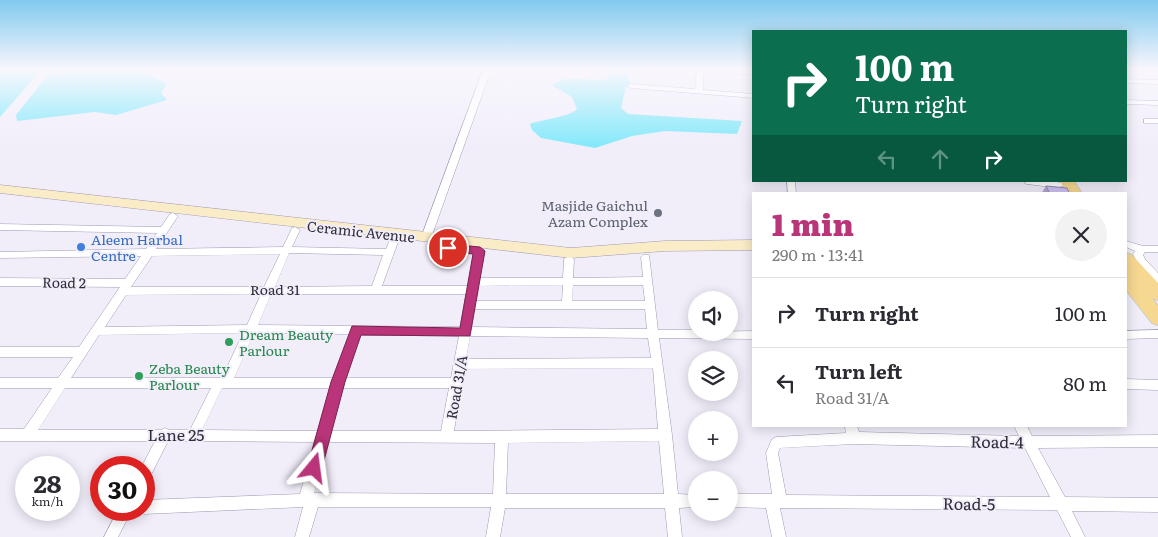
<!DOCTYPE html>
<html lang="en">
<head>
<meta charset="utf-8">
<style>
	:root { --surface:#fff; --page:#f2f2f3; --text:#2b2b33; --muted:#7c7c81; --line:#e1e1e2; --accent:#b93479 }
	body { margin:0; font-family:Literata,serif; background:var(--page); color:var(--text); height:100vh; display:flex; flex-direction:column; font-size:19px; white-space:nowrap }
	* { box-sizing:border-box; margin:0 }
	p { font-size:16px; color:var(--muted) }
	.icon { flex:none; width:28px; height:28px; fill:none; stroke:currentColor; stroke-width:2; stroke-linecap:round; stroke-linejoin:round }
	.map { position:relative; flex:1; overflow:hidden }
	.sheet { position:absolute; left:752px; top:192px; width:375px; height:235px; display:flex; flex-direction:column; background:var(--surface); border-radius:0px; box-shadow:0 2px 12px #0003 }
	.sheet>* { flex:none }
	.banner { position:absolute; left:752px; top:30px; width:375px; height:152px; border-radius:0px; box-shadow:0 2px 12px #0003; background:#0b6e4f; color:#fff; overflow:hidden }
	.buttons { position:absolute; left:688px; top:291px; display:grid; gap:10px }
	.buttons a { display:grid; place-items:center; width:50px; height:50px; border-radius:50%; background:var(--surface); box-shadow:0 2px 12px #0003; font-size:25px }
	.speed { position:absolute; left:15px; top:456px; display:flex; gap:10px; font-size:25px; font-weight:700; text-align:center }
	.speed>* { display:grid; place-content:center; width:65px; height:65px; border-radius:50%; background:var(--surface); box-shadow:0 2px 12px #0003; line-height:1 }
	.speed small { font-size:12px; font-weight:400 }
	.speed .limit { border:8px solid #d22; background:#fff; color:#111 }
	.pin { position:absolute; display:grid; place-items:center; width:42px; height:42px; color:#fff; margin:-21px; border:2px solid #fff; border-radius:50%; box-shadow:0 1px 5px #0007 }
	.me { position:absolute; width:55px; margin:-28px; rotate:16deg; stroke-linejoin:round; filter:drop-shadow(0 0 4px #0008) }
	.turn { display:flex; align-items:center; gap:18px; height:105px; padding:0 20px; font-size:22px }
	.turn .icon { width:65px; height:65px; stroke-width:2.5 }
	.turn b { display:block; font-size:35px; line-height:42px }
	.lanes { display:flex; align-items:center; height:48px; padding:0 20px; background:#0003; justify-content:center; gap:25px; direction:ltr }
	.lanes .off { opacity:.35 }
	.round { display:grid; place-items:center; flex:none; width:52px; height:52px; border-radius:26px; background:var(--page) }
	.overview { display:flex; align-items:center; justify-content:space-between; height:85px; padding:0 20px }
	h1 { font-size:30px; font-weight:800; line-height:38px; color:var(--accent) }
	ul { padding:0; list-style:none }
	li { display:flex; align-items:center; gap:15px; height:70px; padding:0 20px; border-top:1px solid var(--line) }
	li div { flex:1 }
	li b { display:block; font-size:19px }
	li em { font-style:normal }
	.map>svg:first-child { display:block }
</style>
</head>
<body>
<div class="map">
<svg width="1158" height="537" viewBox="0 0 1158 537">
	<rect width="100%" height="100%" fill="#f1eefa"/>
	<g fill="#86e9fa">
		<polygon points="0,70 41,70 0,117"/>
		<polygon points="52,70 139,70 167,84 161,93 167,100 116,115 95,112 17,121 16,115"/>
		<path d="M613 70H626L630 83 626 87 621 108 628 114 742 121 737 134 665 131 632 136 595 148 541 138 532 130 530 124C543 119 570 117 577 109L572 97 552 85C574 72 586 83 608 79L609 74Z"/>
	</g>
	<g fill="none" stroke-linecap="round" stroke-linejoin="round">
		<g stroke="#a099b5" stroke-width="1">
			<g id="minor">
				<polygon points="483,70 491,70 431,238 429,240 423,240 421,238"/>
				<polygon points="697,70 754,71 754,75 703,71 703,90 754,94 754,98 631,88 627,86 631,84 695,89"/>
				<polygon points="1126,79 1158,80 1158,84 1126,83"/>
				<polygon points="1126,100 1158,101 1158,105 1126,104"/>
				<rect x="1144" y="119" width="14" height="4"/>
				<polygon points="787,181 795,181 796,194 788,194"/>
				<polygon points="1023,181 1051,181 1062,183 1063,185 1059,188 1027,184"/>
				<path d="M173 213 178 216 156 249 283 247 292 228 295 227 300 230 292 247 386 249 390 240H396L398 242 382 286H468L474 251 479 248 484 251 479 278H563L564 259 569 256 574 259 573 278 643 277 641 257 643 255H649L658 330H696V332L754 331V339L659 338 672 435 678 494 696 495V507L679 508 682 537H668L665 508H505L500 537H486L491 507H318L309 537H295L303 507 144 514 138 510H144V500L300 494 315 442 168 441 149 479 144 481V468H141L155 441H0V429H24L52 388H0V378H58L73 357H0V347H79L120 287 0 286V278L125 279 141 256 0 258V252L146 249 157 233 0 230V224L161 227 170 214ZM289 253 383 255 372 286 275 287ZM280 254 264 287H131L152 256ZM563 285 562 301H476L478 286ZM573 285H643L645 301H572ZM261 294 247 325 105 327 126 295ZM271 294H466L460 327 258 325ZM474 309H645L647 329 471 327ZM243 333 222 378H71L99 335ZM254 333 350 334 334 378H234ZM361 335 459 336 451 378H345ZM470 336 648 338 651 358 466 359ZM653 368 658 429 454 431 464 369ZM65 388H211L190 430H169L165 428 161 430H38ZM222 388H330L318 431 202 430ZM342 388H449L441 431H331ZM659 441 664 494H506L508 443ZM328 442 495 443 493 494 314 493Z"/>
				<polygon points="1126,241 1143,246 1158,246 1158,252 1145,252 1143,255 1145,259 1158,273 1158,284 1154,283 1138,263 1133,254 1135,251 1133,250 1126,247"/>
				<polygon points="1158,330 1158,338 1126,339 1126,331"/>
				<polygon points="1126,379 1158,380 1158,390 1126,389"/>
				<path d="M845 426H857L859 432 1019 436 1014 426H1027L1032 436 1158 435V447L1038 448 1065 497 1158 498V512L1072 511 1085 537H1071L1057 510 780 508 786 537H772L766 508 729 507V494H772L766 453 772 439 776 437 846 433ZM854 444 1025 448 1050 497 786 495 778 453 780 448Z"/>
				<polygon points="118,510 132,510 118,537 104,537"/>
			</g>
		</g>
		<g stroke="#a099b5" stroke-width="1">
			<polygon id="secondary" points="0,185 571,248 665,241 754,240 754,250 665,251 571,258 0,193"/>
		</g>
		<g stroke="#cdcdcf" stroke-width="2">
			<g id="primary">
				<polygon points="1060,181 1074,181 1082,194 1068,194"/>
				<polygon points="1126,253 1132,255 1158,283 1158,300 1152,298 1158,306 1158,325 1152,323 1126,290 1126,272 1129,273 1126,270"/>
			</g>
		</g>
		<use href="#minor" fill="#fff" fill-rule="evenodd"/>
		<use href="#secondary" fill="#fbecc8" fill-rule="evenodd"/>
		<use href="#primary" fill="#f7d891" fill-rule="evenodd"/>
	</g>
	<polygon fill="#b2a6d3" points="1046,186 1050,194 1041,194"/>
	<polygon fill="#cfc1f5" stroke="#9187ac" points="1046,186 1067,188 1070,194 1050,194"/>
	<linearGradient id="sky" x2="0" y2="1"><stop stop-color="#81c9ef"/><stop offset="0.48" stop-color="#f9f7fd"/><stop offset="1" stop-color="#f9f7fd" stop-opacity="0"/></linearGradient>
	<rect width="1158" height="145" fill="url(#sky)"/>
	<polygon fill="#b93479" stroke="#78224f" points="448,244 480,247 485,251 470,336 361,335 345,382 322,468 320,473 314,475 309,473 307,468 331,382 352,326 460,328 473,254 444,251 444,245"/>
	<circle fill="#6b7280" stroke="#f1eefa" stroke-width="2" cx="658" cy="213" r="5"/>
	<circle fill="#3f7fe0" stroke="#f1eefa" stroke-width="2" cx="81" cy="247" r="5"/>
	<g fill="#2e9e5b" stroke="#f1eefa" stroke-width="2">
		<circle cx="229" cy="342" r="5"/>
		<circle cx="139" cy="376" r="5"/>
	</g>
	<g text-anchor="middle" dominant-baseline="central" stroke-width="4" stroke-linejoin="round" paint-order="stroke">
		<g font-size="14" fill="#5b616d" stroke="#f1eefa" text-anchor="end">
			<text x="648" y="205">Masjide Gaichul<tspan x="648" dy="16">Azam Complex</tspan></text>
		</g>
		<g font-size="14" fill="#302d39" stroke="#f1eefa">
			<text transform="translate(361 231) rotate(6)">Ceramic Avenue</text>
			<text transform="translate(64 282) rotate(1)">Road 2</text>
			<text x="275" y="289">Road 31</text>
			<text transform="translate(456 387) rotate(-80)">Road 31/A</text>
		</g>
		<g font-size="14" fill="#366cbe" stroke="#f1eefa" text-anchor="start">
			<text x="91" y="239">Aleem Harbal<tspan x="91" dy="16">Centre</tspan></text>
		</g>
		<g font-size="14" fill="#27864d" stroke="#f1eefa" text-anchor="start">
			<text x="239" y="334">Dream Beauty<tspan x="239" dy="16">Parlour</tspan></text>
			<text x="149" y="368">Zeba Beauty<tspan x="149" dy="16">Parlour</tspan></text>
		</g>
		<g font-size="16" fill="#302d39" stroke="#f1eefa">
			<text x="176" y="434">Lane 25</text>
			<text transform="translate(997 441) rotate(1)">Road-4</text>
			<text transform="translate(969 503) rotate(1)">Road-5</text>
		</g>
	</g>
</svg>
<div class="buttons">
<a><svg class="icon" aria-label="sound" viewBox="0 0 24 24"><path d="M4 9h4l5-4v14l-5-4H4zM17 9q2 3 0 6"/></svg></a>
<a><svg class="icon" aria-label="layers" viewBox="0 0 24 24"><path d="M12 4l9 5-9 5-9-5zM3 14l9 5 9-5"/></svg></a>
<a>+</a>
<a>−</a>
</div>
<div class="speed"><div>28<small>km/h</small></div><div class="limit">30</div></div>
<div class="pin" style="left:448px;top:248px;background:#d93025"><svg class="icon" aria-label="arrive" viewBox="0 0 24 24"><path d="M6 21V4h12l-3 4 3 4H6"/></svg></div>
<svg class="me" style="left:314px;top:468px" viewBox="-20 -20 40 40"><path d="M0-17L14 15 0 8-14 15z" fill="#b93479" stroke="#fff" stroke-width="4"/></svg>
<div class="banner">
<div class="turn"><svg class="icon" aria-label="right" viewBox="0 0 24 24"><path d="M7 20v-9h11M14 6l5 5-5 5"/></svg><div><b>100 m</b>Turn right</div></div>
<div class="lanes"><svg class="icon off" aria-label="left" viewBox="0 0 24 24"><path d="M17 20v-9H6M10 6l-5 5 5 5"/></svg><svg class="icon off" aria-label="ahead" viewBox="0 0 24 24"><path d="M12 20V5M6 11l6-6 6 6"/></svg><svg class="icon" aria-label="right" viewBox="0 0 24 24"><path d="M7 20v-9h11M14 6l5 5-5 5"/></svg></div>
</div>
<section class="sheet">
<div class="overview"><div><h1>1 min</h1><p>290 m · 13:41</p></div><a class="round"><svg class="icon" aria-label="close" viewBox="0 0 24 24"><path d="M6 6l12 12M18 6L6 18"/></svg></a></div>
<ul>
<li><svg class="icon" aria-label="right" viewBox="0 0 24 24"><path d="M7 20v-9h11M14 6l5 5-5 5"/></svg><div><b>Turn right</b></div><em>100 m</em></li>
<li><svg class="icon" aria-label="left" viewBox="0 0 24 24"><path d="M17 20v-9H6M10 6l-5 5 5 5"/></svg><div><b>Turn left</b><p>Road 31/A</p></div><em>80 m</em></li>
</ul>
</section>
</div>
</body>
</html>
